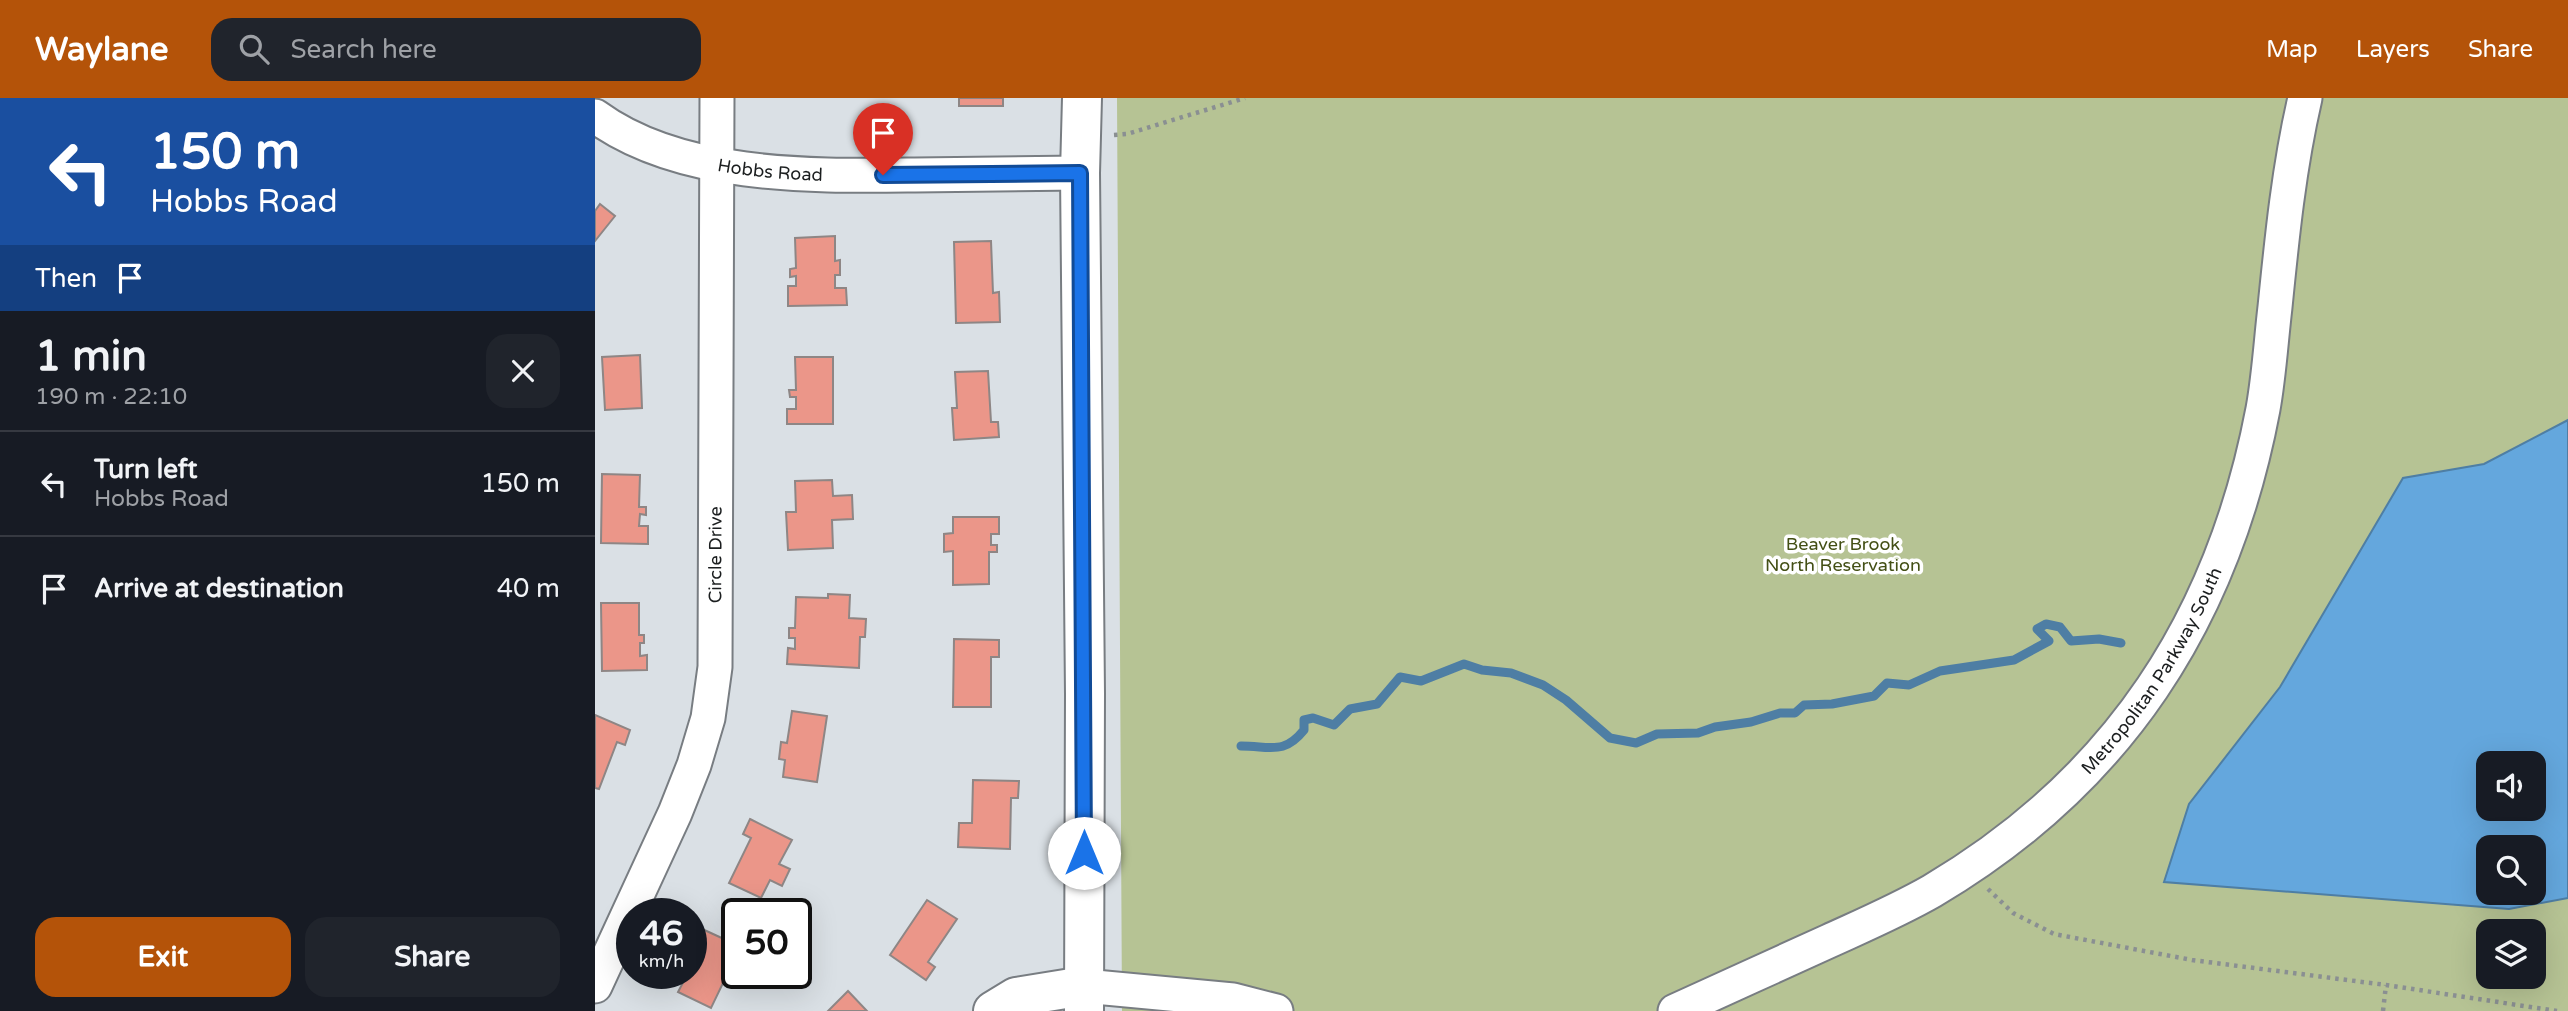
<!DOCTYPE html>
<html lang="en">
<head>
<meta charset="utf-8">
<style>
	:root { --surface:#171b24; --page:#20242c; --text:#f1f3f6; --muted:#9ea1a6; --line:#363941; --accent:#b45309 }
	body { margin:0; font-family:"Varela Round",sans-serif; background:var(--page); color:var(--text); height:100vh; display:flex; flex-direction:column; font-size:26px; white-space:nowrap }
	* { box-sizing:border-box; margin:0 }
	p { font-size:23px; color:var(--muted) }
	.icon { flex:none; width:38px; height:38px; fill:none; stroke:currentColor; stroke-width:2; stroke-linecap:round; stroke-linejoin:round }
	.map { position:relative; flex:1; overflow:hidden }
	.drawer { display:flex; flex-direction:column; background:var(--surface); width:595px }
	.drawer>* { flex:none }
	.top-card { background:#1a4fa0; color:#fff; overflow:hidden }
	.tools { position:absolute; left:1881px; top:653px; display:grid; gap:14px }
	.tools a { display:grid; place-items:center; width:70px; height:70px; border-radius:14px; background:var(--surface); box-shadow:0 7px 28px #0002; font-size:35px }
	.speed { position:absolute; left:21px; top:800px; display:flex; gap:14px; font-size:35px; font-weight:700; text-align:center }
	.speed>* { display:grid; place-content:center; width:91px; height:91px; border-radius:50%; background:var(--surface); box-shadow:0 7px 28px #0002; line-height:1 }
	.speed small { font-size:18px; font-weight:400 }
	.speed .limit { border:4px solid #111; border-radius:10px; background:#fff; color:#111 }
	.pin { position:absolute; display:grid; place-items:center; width:60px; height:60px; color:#fff; margin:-72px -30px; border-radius:50% 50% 50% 0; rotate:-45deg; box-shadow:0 0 7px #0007 }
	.pin .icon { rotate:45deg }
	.me { position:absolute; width:77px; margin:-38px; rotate:0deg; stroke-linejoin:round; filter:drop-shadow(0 0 5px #0008) }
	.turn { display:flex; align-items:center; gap:24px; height:147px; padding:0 35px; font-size:32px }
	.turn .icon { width:91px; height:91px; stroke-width:2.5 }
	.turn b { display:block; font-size:49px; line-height:60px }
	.then { display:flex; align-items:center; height:66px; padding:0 35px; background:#0003; gap:14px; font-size:26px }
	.round { display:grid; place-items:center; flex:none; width:74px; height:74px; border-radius:21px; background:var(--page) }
	.summary { display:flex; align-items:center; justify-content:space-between; height:119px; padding:0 35px }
	h1 { font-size:42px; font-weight:700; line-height:52px }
	.cta { display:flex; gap:14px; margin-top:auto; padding:14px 35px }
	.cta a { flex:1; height:80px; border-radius:21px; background:var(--accent); color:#fff; font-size:28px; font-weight:700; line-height:80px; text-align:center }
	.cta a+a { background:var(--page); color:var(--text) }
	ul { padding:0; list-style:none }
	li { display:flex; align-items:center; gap:21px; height:105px; padding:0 35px; border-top:2px solid var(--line) }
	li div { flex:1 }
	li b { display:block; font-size:26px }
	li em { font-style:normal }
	header { display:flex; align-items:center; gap:42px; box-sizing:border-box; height:98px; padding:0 35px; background:var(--accent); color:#fff }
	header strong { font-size:33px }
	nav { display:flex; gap:38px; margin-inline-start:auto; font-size:24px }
	.search { width:490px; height:63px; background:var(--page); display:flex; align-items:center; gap:18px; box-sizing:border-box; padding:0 24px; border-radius:21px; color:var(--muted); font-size:26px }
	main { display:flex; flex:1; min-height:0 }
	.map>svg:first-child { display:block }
</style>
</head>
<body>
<header>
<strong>Waylane</strong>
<div class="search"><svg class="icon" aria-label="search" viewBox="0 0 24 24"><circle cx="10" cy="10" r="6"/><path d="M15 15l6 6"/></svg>Search here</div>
<nav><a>Map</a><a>Layers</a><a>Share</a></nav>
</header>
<main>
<section class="drawer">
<div class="top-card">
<div class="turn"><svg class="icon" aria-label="left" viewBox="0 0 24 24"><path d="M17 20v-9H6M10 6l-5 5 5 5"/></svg><div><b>150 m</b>Hobbs Road</div></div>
<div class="then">Then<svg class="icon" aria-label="arrive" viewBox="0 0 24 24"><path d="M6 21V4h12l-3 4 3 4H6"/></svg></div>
</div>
<div class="summary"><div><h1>1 min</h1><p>190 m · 22:10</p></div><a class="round"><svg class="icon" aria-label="close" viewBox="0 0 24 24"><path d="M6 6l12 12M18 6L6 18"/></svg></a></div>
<ul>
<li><svg class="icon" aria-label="left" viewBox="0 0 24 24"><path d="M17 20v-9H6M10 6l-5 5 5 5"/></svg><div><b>Turn left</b><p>Hobbs Road</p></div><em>150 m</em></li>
<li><svg class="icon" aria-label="arrive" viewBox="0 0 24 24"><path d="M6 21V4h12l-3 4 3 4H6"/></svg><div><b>Arrive at destination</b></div><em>40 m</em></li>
</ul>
<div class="cta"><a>Exit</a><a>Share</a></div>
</section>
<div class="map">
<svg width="1973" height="913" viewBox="0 0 1973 913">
	<rect width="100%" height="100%" fill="#dae0e5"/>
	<path fill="#b6c394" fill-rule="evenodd" d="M522 0H1973V913H527ZM1894 665H1939V710H1894ZM1894 749H1939V794H1894ZM1894 833H1939V878H1894Z"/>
	<path fill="#64a7dd" stroke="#4e7ea4" stroke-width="2" fill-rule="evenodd" d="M1973 322V800L1914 811 1569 784 1594 706 1685 589 1808 380 1889 366ZM1894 665H1939V710H1894ZM1894 749H1939V794H1894Z"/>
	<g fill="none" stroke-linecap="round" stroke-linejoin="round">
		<path stroke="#4e7ea4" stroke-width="9" d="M646 648C676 648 689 657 709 632V622L718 620 739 627 755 611 782 606 805 579 826 583 869 566 887 572 916 575 948 587 971 602 1015 640 1041 645 1062 636 1103 635 1120 629 1156 624 1185 615H1200L1209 607 1237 606 1279 598 1292 585 1314 587 1345 573 1419 562 1454 543 1442 531 1451 526 1465 529 1476 543 1504 541 1526 545"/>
	</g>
	<g fill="#eb9689" stroke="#8e8685" stroke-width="2">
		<rect x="364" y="0" width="44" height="8"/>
		<polygon points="5,106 20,118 0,143 0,113"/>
		<polygon points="240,138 240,163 245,162 245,177 240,177 240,190 251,190 252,207 193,208 193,188 201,188 201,178 195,179 195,171 201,170 200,140"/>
		<polygon points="396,143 398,195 404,194 405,224 361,225 359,144"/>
		<polygon points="45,257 47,310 10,312 7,259"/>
		<polygon points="200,259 238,259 238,326 192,326 192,311 201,311 201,299 195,299 194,292 201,292"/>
		<polygon points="393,273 396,324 403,324 404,339 359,342 357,310 362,310 360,274"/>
		<polygon points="7,376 45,377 44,409 51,409 51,417 45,416 44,428 53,428 53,446 6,445"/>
		<polygon points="237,382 238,398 257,397 258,421 237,422 238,450 193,452 191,414 201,414 200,383"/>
		<polygon points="358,419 404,419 404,436 396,436 396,447 402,447 402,454 394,454 394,486 358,487 358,453 349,454 349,436 358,435"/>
		<polygon points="233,496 255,497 254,520 271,521 270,539 265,539 264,570 192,566 193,550 200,551 200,540 194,540 194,530 200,530 201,499 233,500"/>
		<polygon points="6,505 44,505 44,537 49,537 49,545 45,545 45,558 52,557 52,572 7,573"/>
		<polygon points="359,541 404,542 404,559 396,559 396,609 358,609"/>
		<polygon points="197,613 232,618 222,684 188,679 190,662 184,661 186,644 192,645"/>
		<polygon points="0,617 35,632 30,647 22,644 4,691 0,690"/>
		<polygon points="378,682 424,683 423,700 416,700 415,751 363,749 364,725 377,725"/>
		<polygon points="155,721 197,742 184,766 195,771 187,788 175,782 166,800 134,785 156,740 148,736"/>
		<polygon points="332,802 362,821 333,864 340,869 331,882 295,857"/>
		<polygon points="105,830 142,847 142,856 116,910 83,894 93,875 96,875 96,867 104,850 97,846"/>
		<polygon points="253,893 272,913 233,913"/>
	</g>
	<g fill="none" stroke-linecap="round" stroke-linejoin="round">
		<g stroke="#787d82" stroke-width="37">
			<g id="minor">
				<path id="s1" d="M0 18C86 81 218 78 320 77 375 76 430 76 485 75"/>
				<path id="s2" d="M0 888 80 715 99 667 113 620 120 569 122 0"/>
				<polyline points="489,888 638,902 681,913"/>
				<path id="s3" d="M1080 913C1131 890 1183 866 1234 843 1269 827 1304 812 1337 793 1523 683 1628 522 1668 311 1674 278 1676 243 1680 209 1687 139 1694 69 1710 0"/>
			</g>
		</g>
		<g stroke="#787d82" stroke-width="42">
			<polyline id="tertiary" points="398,913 421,899 489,888"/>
		</g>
		<g stroke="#787d82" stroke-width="42">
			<polyline id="secondary" points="487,0 485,75 490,596 489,913"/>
		</g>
		<g stroke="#8a8f92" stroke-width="4.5" stroke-dasharray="3.5 5" stroke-linecap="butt">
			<polyline points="519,37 532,36 650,0"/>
			<polyline points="1393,791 1418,815 1459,836 1597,862 1791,887 1962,913"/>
			<polyline points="1788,913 1791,887"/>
		</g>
		<use href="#minor" stroke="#fff" stroke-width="33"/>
		<use href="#tertiary" stroke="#fff" stroke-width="38"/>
		<use href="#secondary" stroke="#fff" stroke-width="38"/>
	</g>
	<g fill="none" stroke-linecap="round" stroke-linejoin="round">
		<g stroke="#114b97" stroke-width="18">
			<polyline id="route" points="288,77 485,75 489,755"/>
		</g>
		<use href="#route" stroke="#1a73e8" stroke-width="12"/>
	</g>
	<g text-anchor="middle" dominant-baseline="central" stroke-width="7" stroke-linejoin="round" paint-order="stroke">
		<g font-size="18" fill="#1b1e1f" stroke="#fff">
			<text stroke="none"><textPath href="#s1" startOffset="186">Hobbs Road</textPath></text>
			<text stroke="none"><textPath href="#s2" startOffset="455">Circle Drive</textPath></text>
			<text stroke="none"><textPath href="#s3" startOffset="600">Metropolitan Parkway South</textPath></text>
		</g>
		<g font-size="18" fill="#434f15" stroke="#fff">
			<text x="1248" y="446">Beaver Brook<tspan x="1248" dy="21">North Reservation</tspan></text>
		</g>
	</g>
</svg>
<div class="tools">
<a><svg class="icon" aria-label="sound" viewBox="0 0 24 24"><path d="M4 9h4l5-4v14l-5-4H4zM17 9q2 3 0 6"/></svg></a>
<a><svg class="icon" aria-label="search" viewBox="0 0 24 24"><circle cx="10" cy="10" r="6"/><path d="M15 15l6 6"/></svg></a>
<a><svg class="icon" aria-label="layers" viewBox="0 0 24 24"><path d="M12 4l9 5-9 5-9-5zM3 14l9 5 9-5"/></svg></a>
</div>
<div class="speed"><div>46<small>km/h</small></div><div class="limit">50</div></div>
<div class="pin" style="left:288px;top:77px;background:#d93025"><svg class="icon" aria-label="arrive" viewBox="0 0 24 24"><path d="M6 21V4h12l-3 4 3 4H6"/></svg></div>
<svg class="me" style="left:489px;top:755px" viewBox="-20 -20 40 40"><circle r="19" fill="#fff"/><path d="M0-13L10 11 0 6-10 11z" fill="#1a73e8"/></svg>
</div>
</main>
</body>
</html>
